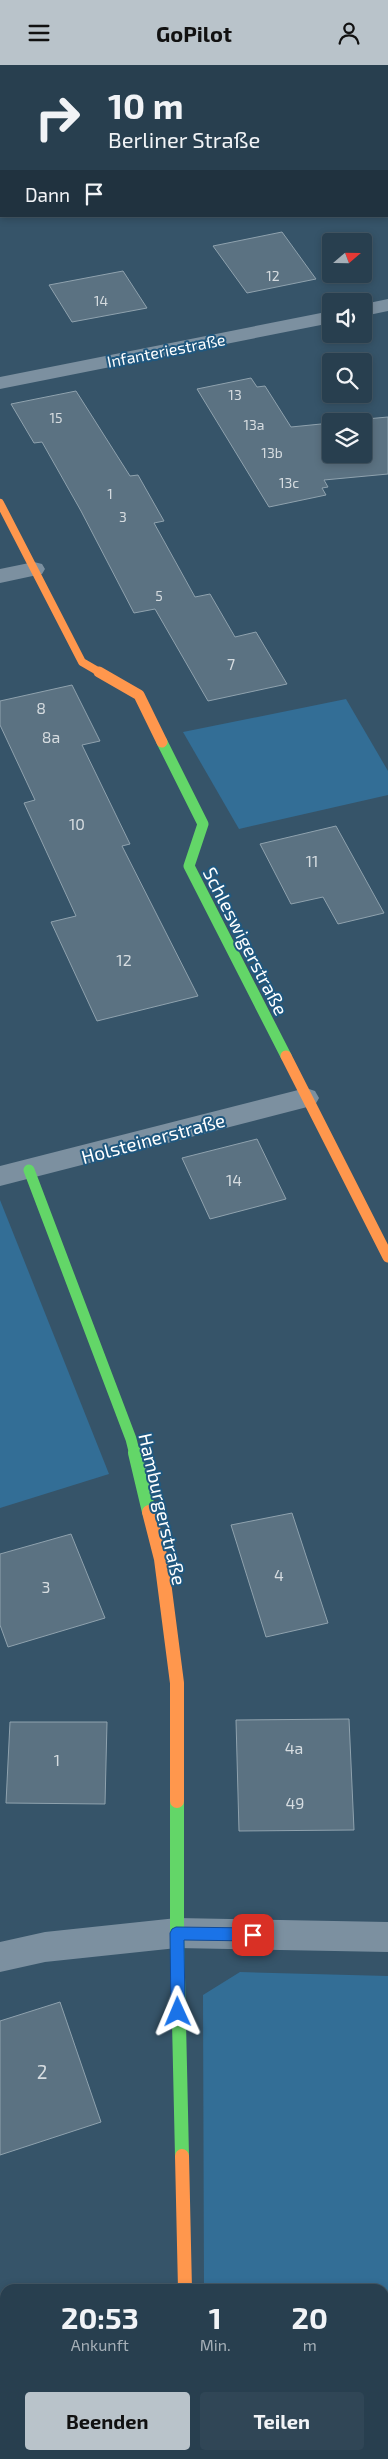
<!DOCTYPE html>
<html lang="de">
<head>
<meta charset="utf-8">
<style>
	:root { --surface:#283f4f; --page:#304656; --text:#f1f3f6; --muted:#a5afb7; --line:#445866; --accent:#b9c3ca }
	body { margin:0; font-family:"Exo 2",sans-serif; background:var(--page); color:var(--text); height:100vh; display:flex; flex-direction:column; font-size:19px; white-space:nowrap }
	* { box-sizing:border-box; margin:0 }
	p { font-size:16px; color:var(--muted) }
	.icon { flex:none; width:28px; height:28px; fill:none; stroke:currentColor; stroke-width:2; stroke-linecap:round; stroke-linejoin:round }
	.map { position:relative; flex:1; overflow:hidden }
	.details { position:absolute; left:0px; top:2219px; width:389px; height:176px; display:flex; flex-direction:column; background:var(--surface); border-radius:15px 15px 0 0; box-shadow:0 2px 8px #0003,0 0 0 1px var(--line) }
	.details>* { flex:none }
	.guide { position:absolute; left:0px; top:0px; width:389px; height:152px; box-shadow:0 2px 8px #0003,0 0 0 1px var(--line); background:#283f4f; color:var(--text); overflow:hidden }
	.needle { width:32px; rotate:70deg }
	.controls { position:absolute; left:322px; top:168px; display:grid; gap:10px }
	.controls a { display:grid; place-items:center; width:50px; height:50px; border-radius:5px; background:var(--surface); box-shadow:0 2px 8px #0003,0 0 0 1px var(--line); font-size:25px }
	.pin { position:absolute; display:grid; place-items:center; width:42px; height:42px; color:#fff; margin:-21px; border-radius:10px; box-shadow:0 2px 8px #0006 }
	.me { position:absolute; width:55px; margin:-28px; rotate:359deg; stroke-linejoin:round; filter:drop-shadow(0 0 4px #0008) }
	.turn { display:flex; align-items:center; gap:18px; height:105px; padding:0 25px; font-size:22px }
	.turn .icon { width:65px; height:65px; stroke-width:2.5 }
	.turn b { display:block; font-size:35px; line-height:42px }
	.then { display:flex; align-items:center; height:48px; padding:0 25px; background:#0003; gap:10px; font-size:19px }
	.eta { display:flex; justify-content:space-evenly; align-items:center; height:85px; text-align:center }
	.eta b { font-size:30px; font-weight:700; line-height:35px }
	.primary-button { display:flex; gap:10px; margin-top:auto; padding:10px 25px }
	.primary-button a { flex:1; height:58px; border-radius:5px; background:var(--accent); color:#111; font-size:20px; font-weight:700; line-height:58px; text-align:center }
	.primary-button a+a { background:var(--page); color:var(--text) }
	header { display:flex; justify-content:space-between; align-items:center; height:65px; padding:0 25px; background:var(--accent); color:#111; font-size:22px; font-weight:700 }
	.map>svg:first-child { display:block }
</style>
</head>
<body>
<header><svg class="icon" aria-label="menu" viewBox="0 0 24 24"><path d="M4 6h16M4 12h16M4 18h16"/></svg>GoPilot<svg class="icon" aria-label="person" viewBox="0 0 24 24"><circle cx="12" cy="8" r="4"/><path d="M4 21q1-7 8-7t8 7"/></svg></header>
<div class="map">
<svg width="388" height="2394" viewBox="0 0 388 2394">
	<rect width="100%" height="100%" fill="#365469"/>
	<g fill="#336e96">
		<polygon points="346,634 388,706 388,730 239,764 183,667"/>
		<polygon points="0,1135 109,1409 0,1443"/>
		<polygon points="240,1907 388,1911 388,2394 226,2394 224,2390 384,2390 384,2224 204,2224 203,1930"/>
	</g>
	<g fill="#5b7282" stroke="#8fa2ae">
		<polygon points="282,167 316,214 247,228 213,181"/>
		<polygon points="123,206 147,243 72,257 49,220"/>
		<polygon points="251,313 257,322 265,321 291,362 331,358 331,389 364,389 364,356 344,356 388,352 388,409 324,415 328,422 322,423 326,430 269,442 197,324"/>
		<polygon points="76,326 130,411 138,410 164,456 154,458 195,532 210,529 235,572 256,567 287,619 208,636 155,544 134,548 81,446 42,377 34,378 11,339"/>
		<polygon points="72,620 100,676 82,680 130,779 122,781 198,931 97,956 51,857 76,851 24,738 35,735 0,660 0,636"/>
		<polygon points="336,761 384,848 338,859 323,832 291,839 260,779"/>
		<polygon points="257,1074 286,1134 210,1154 182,1093"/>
		<polygon points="292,1448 328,1558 266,1572 231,1460"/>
		<polygon points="71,1469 105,1553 8,1582 0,1560 0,1489"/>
		<polygon points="349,1654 354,1765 239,1766 236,1655"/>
		<polygon points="10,1657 107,1657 105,1739 6,1738"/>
		<polygon points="60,1937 101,2057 0,2090 0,1956"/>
	</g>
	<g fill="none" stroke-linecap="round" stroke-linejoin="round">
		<g fill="#7c90a0" fill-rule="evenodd">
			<polygon points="388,234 388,246 364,251 364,239"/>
			<polygon points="331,246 331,258 0,324 0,312"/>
			<polygon points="34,497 42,499 45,504 42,509 0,518 0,504"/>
			<polygon points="306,1023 315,1026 319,1033 315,1040 0,1121 0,1101"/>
			<polygon points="177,1853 388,1857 388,1887 177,1883 45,1897 0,1907 0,1877 45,1867"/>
			<rect x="170" y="2390" width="38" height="4"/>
		</g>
		<g stroke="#63d668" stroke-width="11">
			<polyline points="162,677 203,759 189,801 286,991"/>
			<polyline points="29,1105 131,1374 135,1390"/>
		</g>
		<g stroke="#63d668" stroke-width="14">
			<polyline points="135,1388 149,1447"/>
			<polyline points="177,1736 177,1868 182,2091"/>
		</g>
		<polyline stroke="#ff974d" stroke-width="8" points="0,438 82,597 101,608"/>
		<g stroke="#ff974d" stroke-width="11">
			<polyline points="99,607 139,630 162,677"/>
			<polyline points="286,991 388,1192"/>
		</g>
		<g stroke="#ff974d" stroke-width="14">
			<polyline points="149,1447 161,1494 177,1618 177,1736"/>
			<polyline points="182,2091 185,2224"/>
		</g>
	</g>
	<polygon fill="#1a73e8" stroke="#114b97" points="176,1862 253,1863 258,1865 260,1870 258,1874 253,1876 184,1875 185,1947 183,1952 178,1954 173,1952 171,1947 170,1868 172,1864"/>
	<g text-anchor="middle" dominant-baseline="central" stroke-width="4" stroke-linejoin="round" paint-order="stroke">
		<g font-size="14" fill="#d6dce0">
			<text x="273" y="210">12</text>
			<text x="101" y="235">14</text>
			<text x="235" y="329">13</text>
			<text x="56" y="352">15</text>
			<text x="254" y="359">13a</text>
			<text x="272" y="387">13b</text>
			<text x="289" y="417">13c</text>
			<text x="110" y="428">1</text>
			<text x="123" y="451">3</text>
			<text x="159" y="530">5</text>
		</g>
		<g font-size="16" fill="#fff" stroke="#20587f">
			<text transform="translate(166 285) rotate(-11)">Infanteriestraße</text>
		</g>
		<g font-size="16" fill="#d6dce0">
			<text x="231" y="598">7</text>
			<text x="41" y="642">8</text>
			<text x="51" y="671">8a</text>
			<text x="77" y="758">10</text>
			<text x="312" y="795">11</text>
			<text x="124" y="894">12</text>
			<text x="234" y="1114">14</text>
			<text x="279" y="1509">4</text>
			<text x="46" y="1521">3</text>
			<text x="294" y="1682">4a</text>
			<text x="57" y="1694">1</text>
			<text x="295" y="1737">49</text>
		</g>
		<g font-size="19" fill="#fff" stroke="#20587f">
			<text transform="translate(246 876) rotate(63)">Schleswigerstraße</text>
			<text transform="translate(153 1073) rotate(-15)">Holsteinerstraße</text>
			<text transform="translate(163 1444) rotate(77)">Hamburgerstraße</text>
		</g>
		<g font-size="19" fill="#d6dce0">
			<text x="42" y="2006">2</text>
		</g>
	</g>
</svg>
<div class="controls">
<a><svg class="needle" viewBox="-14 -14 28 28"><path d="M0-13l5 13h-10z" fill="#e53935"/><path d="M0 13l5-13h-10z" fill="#a5afb7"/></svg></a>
<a><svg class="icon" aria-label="sound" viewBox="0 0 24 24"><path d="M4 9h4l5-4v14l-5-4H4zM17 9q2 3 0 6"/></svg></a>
<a><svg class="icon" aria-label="search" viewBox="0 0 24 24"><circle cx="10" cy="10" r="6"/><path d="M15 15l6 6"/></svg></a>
<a><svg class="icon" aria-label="layers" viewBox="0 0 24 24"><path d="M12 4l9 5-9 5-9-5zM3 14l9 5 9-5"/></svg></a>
</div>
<div class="pin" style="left:253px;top:1870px;background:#d93025"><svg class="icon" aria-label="arrive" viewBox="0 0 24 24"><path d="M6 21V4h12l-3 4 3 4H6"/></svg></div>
<svg class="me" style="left:178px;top:1947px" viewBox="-20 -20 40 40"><path d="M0-17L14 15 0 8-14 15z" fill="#1a73e8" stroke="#fff" stroke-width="4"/></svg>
<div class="guide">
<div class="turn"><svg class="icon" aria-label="right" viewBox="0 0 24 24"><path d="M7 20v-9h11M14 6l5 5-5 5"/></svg><div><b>10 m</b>Berliner Straße</div></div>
<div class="then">Dann<svg class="icon" aria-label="arrive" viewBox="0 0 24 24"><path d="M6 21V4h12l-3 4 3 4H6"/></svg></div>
</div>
<section class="details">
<div class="eta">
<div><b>20:53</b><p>Ankunft</p></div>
<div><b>1</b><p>Min.</p></div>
<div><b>20</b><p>m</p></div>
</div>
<div class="primary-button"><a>Beenden</a><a>Teilen</a></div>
</section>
</div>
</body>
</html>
